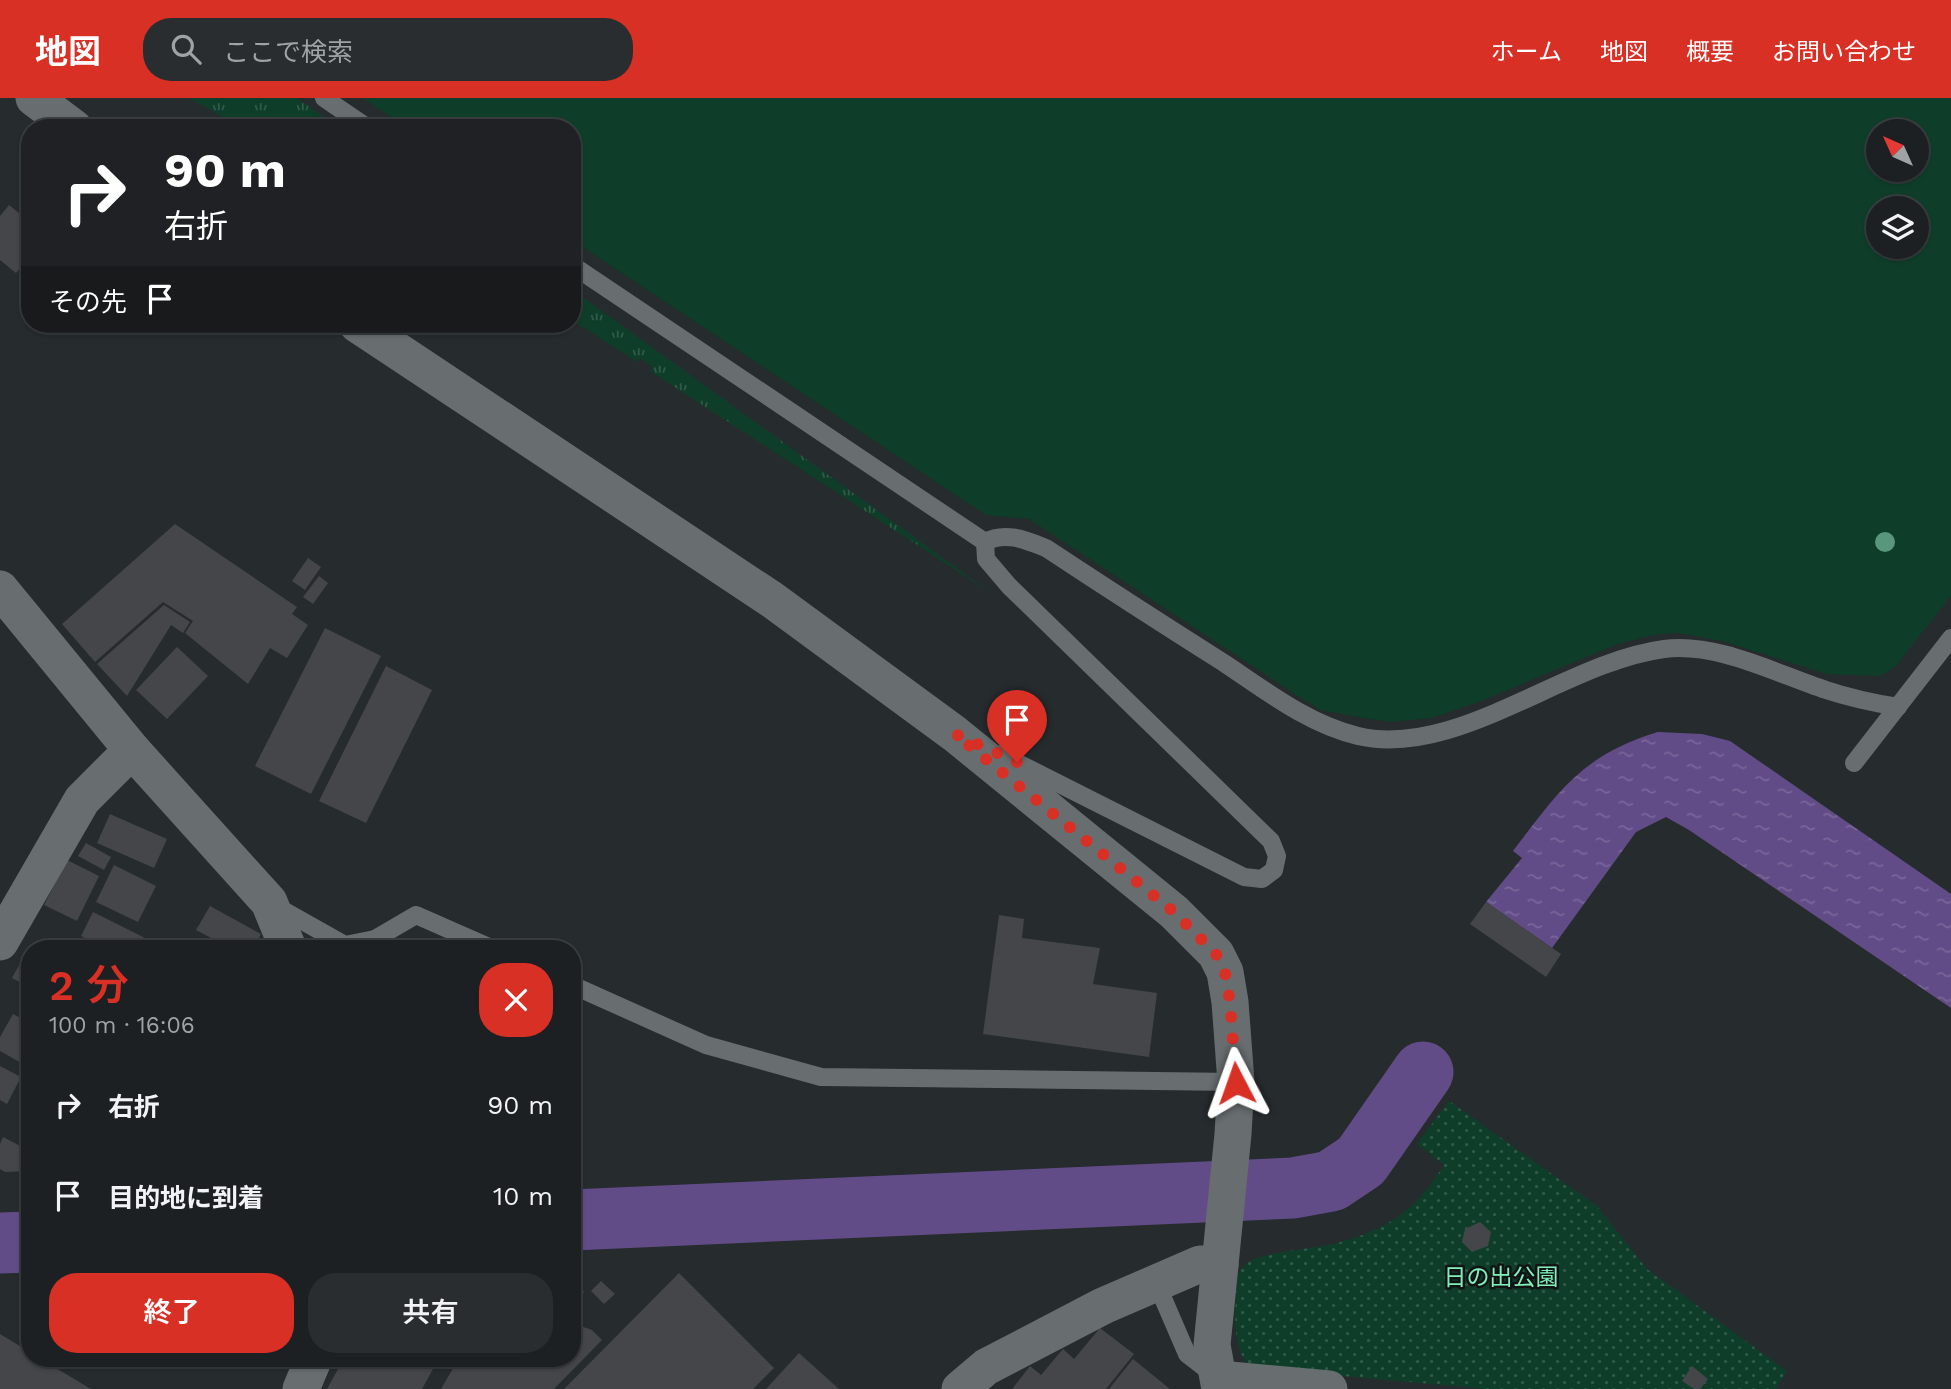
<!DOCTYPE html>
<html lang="ja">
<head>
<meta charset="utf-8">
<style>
	:root { --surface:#1c2022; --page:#292d2f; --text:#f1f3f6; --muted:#a0a3a5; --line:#3a3e40; --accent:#d93025 }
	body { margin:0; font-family:"Work Sans","Noto Sans JP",sans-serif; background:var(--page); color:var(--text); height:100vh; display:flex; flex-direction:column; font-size:26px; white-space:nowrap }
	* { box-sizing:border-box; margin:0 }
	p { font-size:23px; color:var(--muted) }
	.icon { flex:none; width:38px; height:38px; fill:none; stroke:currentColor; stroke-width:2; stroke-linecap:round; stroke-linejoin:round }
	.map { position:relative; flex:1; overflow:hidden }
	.side { position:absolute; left:21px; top:842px; width:560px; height:427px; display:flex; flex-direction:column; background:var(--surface); border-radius:28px; box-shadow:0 2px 5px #0004,0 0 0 2px var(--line) }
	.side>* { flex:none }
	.guide { position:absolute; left:21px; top:21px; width:560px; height:214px; border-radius:28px; box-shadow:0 2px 5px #0004,0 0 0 2px var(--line); background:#202124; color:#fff; overflow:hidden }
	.needle { width:46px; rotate:315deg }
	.controls { position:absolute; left:1866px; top:21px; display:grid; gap:14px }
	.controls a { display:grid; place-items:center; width:63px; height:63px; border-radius:50%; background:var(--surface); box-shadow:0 2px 5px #0004,0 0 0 2px var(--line); font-size:35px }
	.pin { position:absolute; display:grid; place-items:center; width:60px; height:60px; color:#fff; margin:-72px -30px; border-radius:50% 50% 50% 0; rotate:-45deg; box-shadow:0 0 7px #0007 }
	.pin .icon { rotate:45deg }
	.me { position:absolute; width:77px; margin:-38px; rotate:356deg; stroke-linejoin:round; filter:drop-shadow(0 0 5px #0008) }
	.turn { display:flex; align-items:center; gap:24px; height:147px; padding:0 28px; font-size:32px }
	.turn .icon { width:91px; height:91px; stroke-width:2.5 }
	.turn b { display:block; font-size:49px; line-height:60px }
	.then { display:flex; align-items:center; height:66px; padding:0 28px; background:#0003; gap:14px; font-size:26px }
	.round { display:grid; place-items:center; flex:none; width:74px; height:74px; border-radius:28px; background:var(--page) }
	.summary { display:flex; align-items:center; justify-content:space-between; height:119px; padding:0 28px }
	h1 { font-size:42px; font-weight:600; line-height:52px; color:var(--accent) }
	.primary-button { display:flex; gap:14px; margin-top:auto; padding:14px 28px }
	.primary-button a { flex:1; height:80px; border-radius:28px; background:var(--accent); color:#fff; font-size:28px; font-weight:600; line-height:80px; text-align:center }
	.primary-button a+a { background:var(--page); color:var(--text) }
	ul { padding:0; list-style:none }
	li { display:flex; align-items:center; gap:21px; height:91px; padding:0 28px }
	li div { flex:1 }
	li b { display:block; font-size:26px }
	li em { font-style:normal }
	header { display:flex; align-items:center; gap:42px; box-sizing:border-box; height:98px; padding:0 35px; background:var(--accent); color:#fff }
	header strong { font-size:33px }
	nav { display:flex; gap:38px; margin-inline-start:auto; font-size:24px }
	.search { width:490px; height:63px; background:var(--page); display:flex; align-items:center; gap:18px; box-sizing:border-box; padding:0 24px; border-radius:28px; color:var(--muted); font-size:26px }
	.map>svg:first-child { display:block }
</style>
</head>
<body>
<header>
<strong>地図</strong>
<div class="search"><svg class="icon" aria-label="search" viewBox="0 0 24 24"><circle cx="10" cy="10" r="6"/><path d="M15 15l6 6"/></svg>ここで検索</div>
<nav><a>ホーム</a><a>地図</a><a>概要</a><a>お問い合わせ</a></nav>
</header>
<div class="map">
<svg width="1951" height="1291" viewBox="0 0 1951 1291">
	<defs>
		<pattern id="grass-tufts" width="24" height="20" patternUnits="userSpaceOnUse" patternTransform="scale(1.75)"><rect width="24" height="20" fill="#0e3e29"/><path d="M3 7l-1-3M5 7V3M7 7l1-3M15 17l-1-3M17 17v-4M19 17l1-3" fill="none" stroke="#315a48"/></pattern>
		<pattern id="park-dots" width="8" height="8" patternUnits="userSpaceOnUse" patternTransform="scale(1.75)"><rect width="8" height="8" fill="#0e3e29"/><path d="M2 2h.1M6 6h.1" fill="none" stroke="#315a48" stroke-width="1.8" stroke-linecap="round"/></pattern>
		<pattern id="water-ripples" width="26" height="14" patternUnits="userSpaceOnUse" patternTransform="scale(1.75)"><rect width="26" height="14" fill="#624c88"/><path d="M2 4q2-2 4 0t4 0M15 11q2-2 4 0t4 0" fill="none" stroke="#796699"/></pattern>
	</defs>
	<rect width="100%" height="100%" fill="#262b2d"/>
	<g fill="url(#grass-tufts)">
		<polygon points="189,0 297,0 340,30 277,30 260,18 250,30 243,30"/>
		<polygon points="572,192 595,208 994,497 650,273 653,269 640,260 637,264 572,222"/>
	</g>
	<path fill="url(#park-dots)" d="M1449 1003 1597 1108 1647 1171 1787 1273 1776 1291H1487L1252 1270C1228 1250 1237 1206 1237 1177 1240 1174 1243 1167 1247 1165 1262 1154 1312 1151 1333 1146 1388 1132 1414 1114 1444 1067L1417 1046Z"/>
	<path fill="#0e3e29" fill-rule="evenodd" d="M363 0H1951V498L1895 569 1880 578 1827 576 1722 543 1679 535 1658 536 1617 546 1481 603 1432 620 1390 624 1352 618 1321 612 1295 596 1029 421 986 417 572 142V30H407ZM1916 33V72H1878V33ZM1878 110H1916V149H1878Z"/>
	<path fill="url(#water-ripples)" d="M1658 634 1702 636 1730 643 1951 796V910L1689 732 1666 719 1636 734 1552 850 1486 804 1522 760 1513 753C1559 693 1582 657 1658 634Z"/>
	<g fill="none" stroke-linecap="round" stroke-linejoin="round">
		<g stroke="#624c88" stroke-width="61">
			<polyline points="572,1122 1293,1090 1331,1083 1361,1063 1423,974"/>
			<polyline points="0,1145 30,1144"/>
		</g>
	</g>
	<g fill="#44464a">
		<polygon points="9,107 30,124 30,159 16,175 0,162 0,118"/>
		<polygon points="175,426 297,509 292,516 308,527 287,560 270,550 248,586 185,535 193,523 163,504 95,564 62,526"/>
		<polygon points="308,460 321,469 305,492 292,483"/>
		<polygon points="319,478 328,485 313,506 303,499"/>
		<polygon points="164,507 190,524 183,535 171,527 127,598 97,566"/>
		<polygon points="325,530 381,558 311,696 255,668"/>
		<polygon points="177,549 208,578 167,621 136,592"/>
		<polygon points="386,568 432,592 366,725 319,703"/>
		<polygon points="110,716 167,741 154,770 97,745"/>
		<polygon points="86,745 111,759 104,772 78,758"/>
		<polygon points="67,762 99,778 77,823 44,807"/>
		<polygon points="114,767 156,788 138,824 96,804"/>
		<polygon points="1486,804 1561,856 1546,879 1470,826"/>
		<polygon points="210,808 261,836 253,850 230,850 196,832"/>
		<polygon points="93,814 165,850 104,850 81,838"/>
		<polygon points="999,817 1024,821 1022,840 1100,850 1093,886 1157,895 1149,959 983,936"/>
		<polygon points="31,846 40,850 30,850 30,889 12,880"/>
		<polygon points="13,916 30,925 30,959 25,967 0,953 0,939"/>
		<polygon points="0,968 21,979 7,1006 0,1002"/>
		<polygon points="3,1039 30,1053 30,1073 5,1074 0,1071 0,1046"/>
		<polygon points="1480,1124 1491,1134 1488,1148 1472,1154 1462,1144 1465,1131"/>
		<polygon points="679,1175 774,1270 753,1291 564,1291"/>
		<polygon points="601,1183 615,1196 604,1206 591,1193"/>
		<polygon points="572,1187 584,1193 579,1207 572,1204"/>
		<polygon points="572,1225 592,1232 602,1242 554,1291 441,1291 459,1260 572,1260"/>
		<polygon points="1100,1230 1134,1256 1106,1291 1012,1291 1030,1268 1041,1277 1063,1251 1074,1261"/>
		<polygon points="0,1236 30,1254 30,1260 39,1260 91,1291 0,1291"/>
		<polygon points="799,1255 839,1291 766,1291"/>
		<polygon points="344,1260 439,1260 422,1291 327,1291"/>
		<polygon points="1133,1261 1170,1291 1109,1291"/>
		<polygon points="1692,1268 1708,1281 1700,1291 1694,1291 1682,1283"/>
	</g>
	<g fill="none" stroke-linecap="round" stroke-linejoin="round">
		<g stroke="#686e70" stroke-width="18">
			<polyline points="324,0 368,30"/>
			<polyline points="572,167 985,444"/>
			<path d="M985 444C1005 433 1026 442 1046 450 1105 489 1164 527 1224 565 1266 593 1308 626 1358 638 1457 661 1565 564 1664 551 1717 544 1777 576 1826 592 1850 600 1874 605 1898 609"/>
			<polyline points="985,444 986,461 1009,488 1271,743 1277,758 1274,772 1262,781 1244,779 1000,656"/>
			<polyline points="1854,665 1951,540"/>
			<polyline points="274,807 345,847 375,841"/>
			<polyline points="372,850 375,841 416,817 491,850"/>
			<polyline points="572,887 706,947 821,979 1236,984"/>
			<polyline points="1156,1184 1187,1256 1213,1276"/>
		</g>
		<g stroke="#686e70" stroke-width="37">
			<polyline points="34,0 74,30"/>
			<polyline points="357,226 771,501 955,636 1174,814 1216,856 1225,874 1230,904 1236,984 1233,1036 1212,1247 1220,1291"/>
			<polyline points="0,491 132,652 269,804 288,850"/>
			<polyline points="0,844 82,702 132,652"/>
			<polyline points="1219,1281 1329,1291"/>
			<polyline points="301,1291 314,1260"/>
			<polyline points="960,1291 986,1269 1103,1208 1200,1166 1220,1167"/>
		</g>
	</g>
	<circle fill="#58977b" cx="1885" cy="444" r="10"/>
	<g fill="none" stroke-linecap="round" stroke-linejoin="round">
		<polyline stroke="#d93025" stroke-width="12" stroke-dasharray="0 21.6" points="1017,664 955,636 1174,814 1216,856 1225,874 1230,904 1236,985"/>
	</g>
	<g text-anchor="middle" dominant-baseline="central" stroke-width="5" stroke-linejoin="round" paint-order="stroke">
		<g font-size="23" fill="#81efba" stroke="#111314">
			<text x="1501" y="1179">日の出公園</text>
		</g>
	</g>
</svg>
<div class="controls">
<a><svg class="needle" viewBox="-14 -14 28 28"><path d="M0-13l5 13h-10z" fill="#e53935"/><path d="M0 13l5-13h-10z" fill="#a0a3a5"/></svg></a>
<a><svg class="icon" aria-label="layers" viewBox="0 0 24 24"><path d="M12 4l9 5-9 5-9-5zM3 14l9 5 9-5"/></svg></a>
</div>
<div class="pin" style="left:1017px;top:664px;background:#d93025"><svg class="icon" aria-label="arrive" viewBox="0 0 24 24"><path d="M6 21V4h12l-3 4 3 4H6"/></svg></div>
<svg class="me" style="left:1236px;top:985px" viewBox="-20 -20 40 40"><path d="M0-17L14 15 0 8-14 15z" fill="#d93025" stroke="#fff" stroke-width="4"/></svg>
<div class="guide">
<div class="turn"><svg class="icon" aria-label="right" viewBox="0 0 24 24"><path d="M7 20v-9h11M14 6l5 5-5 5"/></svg><div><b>90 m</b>右折</div></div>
<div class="then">その先<svg class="icon" aria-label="arrive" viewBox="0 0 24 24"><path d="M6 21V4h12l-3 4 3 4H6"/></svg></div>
</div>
<section class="side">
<div class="summary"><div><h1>2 分</h1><p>100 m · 16:06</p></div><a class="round" style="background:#d93025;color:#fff"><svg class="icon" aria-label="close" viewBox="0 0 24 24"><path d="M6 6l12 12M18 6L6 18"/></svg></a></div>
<ul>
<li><svg class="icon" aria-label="right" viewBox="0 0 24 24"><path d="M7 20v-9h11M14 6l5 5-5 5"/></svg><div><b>右折</b></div><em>90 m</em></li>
<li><svg class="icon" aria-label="arrive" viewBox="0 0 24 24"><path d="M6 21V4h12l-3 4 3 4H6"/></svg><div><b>目的地に到着</b></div><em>10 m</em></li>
</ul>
<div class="primary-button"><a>終了</a><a>共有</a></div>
</section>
</div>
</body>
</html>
